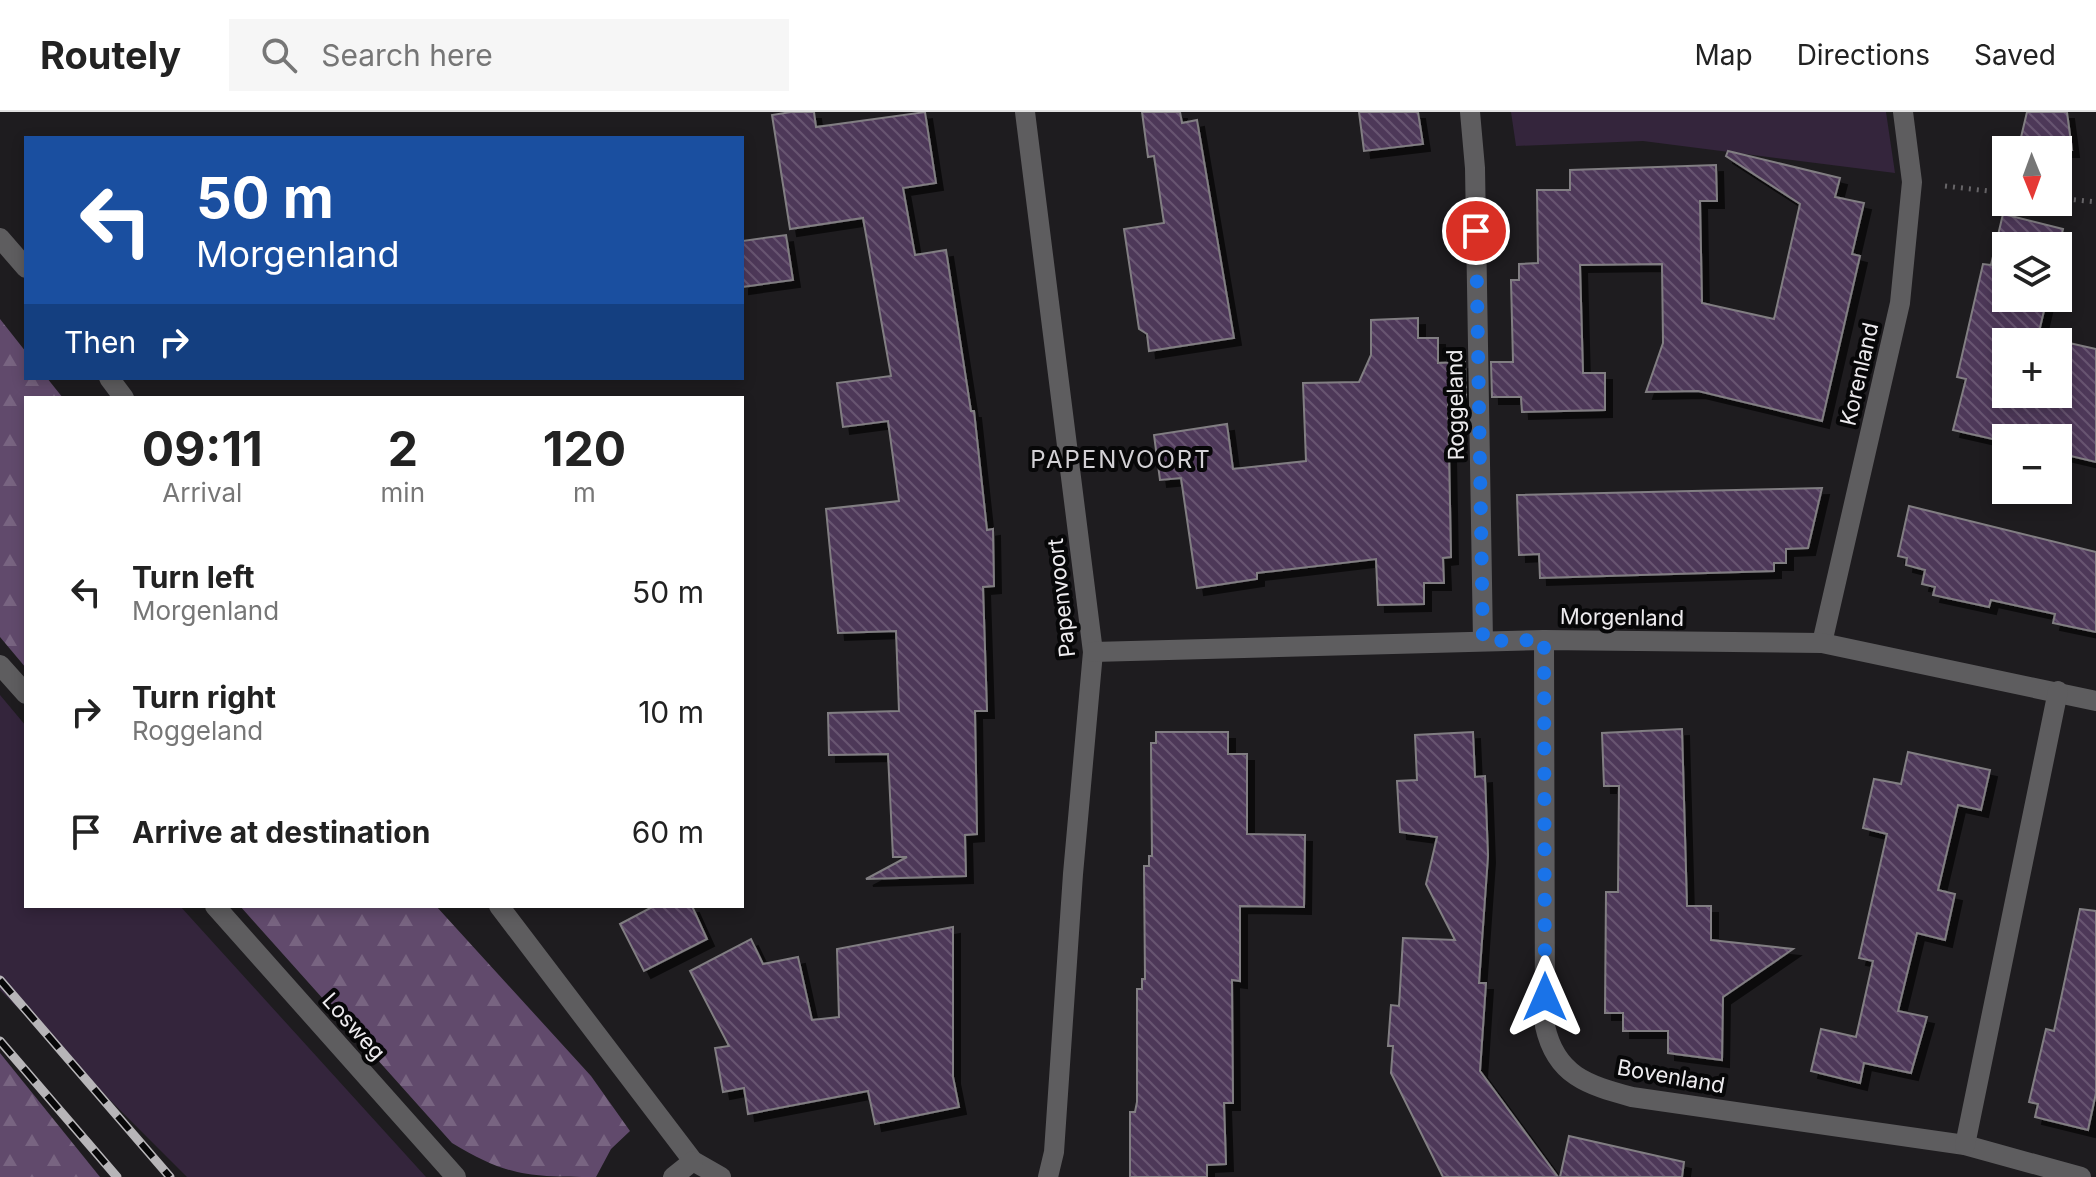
<!DOCTYPE html>
<html lang="en">
<head>
<meta charset="utf-8">
<style>
	:root { --surface:#fff; --page:#f6f6f6; --text:#222; --muted:#767676; --line:#e0e0e0 }
	body { margin:0; font-family:Inter,sans-serif; background:var(--page); color:var(--text); height:100vh; display:flex; flex-direction:column; font-size:30px; white-space:nowrap }
	* { box-sizing:border-box; margin:0 }
	p { font-size:26px; color:var(--muted) }
	.icon { flex:none; width:44px; height:44px; fill:none; stroke:currentColor; stroke-width:2; stroke-linecap:round; stroke-linejoin:round }
	.map { position:relative; flex:1; overflow:hidden }
	.side { position:absolute; left:24px; top:284px; width:720px; height:512px; display:flex; flex-direction:column; background:var(--surface); border-radius:0px; box-shadow:0 4px 12px #0003 }
	.side>* { flex:none }
	.top-card { position:absolute; left:24px; top:24px; width:720px; height:244px; border-radius:0px; box-shadow:0 4px 12px #0003; background:#1a4fa0; color:#fff; overflow:hidden }
	.needle { width:52px; rotate:179deg }
	.buttons { position:absolute; left:1992px; top:24px; display:grid; gap:16px }
	.buttons a { display:grid; place-items:center; width:80px; height:80px; border-radius:0px; background:var(--surface); box-shadow:0 4px 12px #0003; font-size:40px }
	.pin { position:absolute; display:grid; place-items:center; width:68px; height:68px; color:#fff; margin:-34px; border:4px solid #fff; border-radius:50%; box-shadow:0 2px 8px #0007 }
	.me { position:absolute; width:88px; margin:-44px; rotate:0deg; stroke-linejoin:round; filter:drop-shadow(0 0 6px #0008) }
	.turn { display:flex; align-items:center; gap:28px; height:168px; padding:0 40px; font-size:36px }
	.turn .icon { width:104px; height:104px; stroke-width:2.5 }
	.turn b { display:block; font-size:56px; line-height:68px }
	.then { display:flex; align-items:center; height:76px; padding:0 40px; background:#0003; gap:16px; font-size:30px }
	.eta { display:flex; justify-content:space-evenly; align-items:center; height:136px; text-align:center }
	.eta b { font-size:48px; font-weight:700; line-height:56px }
	ul { padding:0; list-style:none }
	li { display:flex; align-items:center; gap:24px; height:120px; padding:0 40px }
	li div { flex:1 }
	li b { display:block; font-size:30px }
	li em { font-style:normal }
	header { display:flex; align-items:center; gap:48px; box-sizing:border-box; height:112px; padding:0 40px; background:var(--surface); border-bottom:2px solid var(--line) }
	header strong { font-size:38px }
	nav { display:flex; gap:44px; margin-inline-start:auto; font-size:28px }
	.search { width:560px; height:72px; background:var(--page); display:flex; align-items:center; gap:20px; box-sizing:border-box; padding:0 28px; border-radius:0px; color:var(--muted); font-size:30px }
	.map>svg:first-child { display:block }
</style>
</head>
<body>
<header>
<strong>Routely</strong>
<div class="search"><svg class="icon" aria-label="search" viewBox="0 0 24 24"><circle cx="10" cy="10" r="6"/><path d="M15 15l6 6"/></svg>Search here</div>
<nav><a>Map</a><a>Directions</a><a>Saved</a></nav>
</header>
<div class="map">
<svg width="2096" height="1065" viewBox="0 0 2096 1065">
	<defs>
		<pattern id="forest-firs" width="22" height="20" patternUnits="userSpaceOnUse" patternTransform="scale(2)"><rect width="22" height="20" fill="#614a6c"/><path d="M5 1l3.5 6h-7zM16 11l3.5 6h-7z" fill="#786481"/></pattern>
		<pattern id="building-back-hatch" width="6" height="6" patternUnits="userSpaceOnUse" patternTransform="scale(2)"><rect width="6" height="6" fill="#4e3859"/><path d="M-1 5l2 2M0 0l6 6M5-1l2 2" fill="none" stroke="#685571"/></pattern>
		<filter id="shadow"><feDropShadow dx="7" dy="7" stdDeviation="0" flood-color="#0009"/></filter>
	</defs>
	<rect width="100%" height="100%" fill="#1e1c1f"/>
	<g fill="#34253c">
		<polygon points="1511,0 1886,0 1895,61 1643,29 1516,34"/>
		<polygon points="0,583 26,614 26,794 180,794 426,1065 187,1065 0,878"/>
	</g>
	<g fill="url(#forest-firs)">
		<polygon points="0,207 26,240 26,266 47,266 63,286 26,286 26,556 0,525"/>
		<path d="M240 794H436L591 964 630 1019 611 1037 596 1065C531 1065 508 1065 452 1031Z"/>
		<polygon points="0,941 100,1065 0,1065"/>
	</g>
	<g fill="url(#building-back-hatch)" stroke="#817e82" stroke-width="2" fill-rule="evenodd" filter="url(#shadow)">
		<polygon points="791,0 814,0 816,15 925,0 936,71 903,76 915,143 946,138 971,299 974,299 987,418 993,417 994,474 983,475 987,599 975,599 977,722 965,723 966,764 866,767 907,745 893,745 888,642 829,643 828,601 899,599 896,519 838,521 826,397 899,389 888,309 843,315 837,271 891,264 863,106 790,117 772,3"/>
		<polygon points="1142,0 1180,0 1182,11 1197,8 1234,226 1149,239 1147,222 1139,217 1124,117 1164,111 1154,44 1148,45"/>
		<polygon points="1359,0 1418,0 1423,32 1364,39"/>
		<polygon points="2027,0 2067,0 2072,38 2018,38"/>
		<polygon points="1728,39 1840,66 1835,85 1864,91 1852,142 1860,144 1822,309 1698,279 1646,280 1663,231 1662,152 1580,153 1583,261 1605,261 1605,298 1522,300 1521,285 1492,285 1491,250 1513,250 1511,168 1519,168 1519,152 1538,151 1537,78 1570,78 1570,58 1716,53 1717,89 1700,89 1702,191 1774,207 1800,92 1726,44"/>
		<path d="M2003 102 2063 117 2058 138V134H2006V186H2047L2038 224 2096 237V350L2058 341V326H2006V330L1953 318 1966 267 1957 265 1983 152 1991 153ZM2006 230H2058V282H2006Z"/>
		<polygon points="786,123 793,168 742,175 742,129"/>
		<polygon points="1418,206 1418,226 1438,226 1438,251 1465,250 1466,286 1448,286 1451,445 1443,446 1444,471 1424,471 1424,492 1378,493 1376,447 1257,461 1257,467 1197,476 1181,366 1160,368 1154,323 1227,312 1233,357 1306,349 1303,271 1359,270 1371,243 1371,208"/>
		<polygon points="1822,376 1808,436 1786,437 1786,451 1774,451 1774,459 1540,466 1539,442 1519,443 1517,383"/>
		<polygon points="1909,394 2096,440 2096,520 2053,511 2055,502 1991,488 1989,495 1933,483 1935,475 1922,472 1925,458 1906,453 1907,446 1898,444"/>
		<polygon points="1682,617 1687,794 1711,794 1711,828 1793,837 1723,885 1722,948 1668,941 1668,919 1623,919 1623,901 1605,901 1606,780 1618,780 1619,674 1604,674 1602,621"/>
		<polygon points="1156,620 1228,620 1228,642 1247,642 1247,722 1305,723 1304,795 1240,794 1240,869 1232,868 1233,991 1224,991 1226,1052 1207,1053 1207,1065 1130,1065 1130,1000 1135,1000 1137,990 1137,877 1142,877 1142,867 1145,867 1144,754 1149,754 1149,744 1152,744 1151,631 1156,631"/>
		<polygon points="1473,620 1475,665 1485,664 1488,744 1479,871 1486,871 1480,959 1558,1065 1443,1065 1391,961 1393,934 1388,934 1391,893 1399,894 1403,826 1455,828 1426,772 1437,725 1400,720 1397,669 1417,668 1415,623"/>
		<polygon points="1908,640 1990,658 1981,698 1958,693 1938,778 1955,782 1945,828 1917,821 1898,899 1927,905 1911,961 1864,951 1860,971 1811,959 1821,917 1856,925 1873,849 1859,846 1887,722 1863,716 1874,667 1901,672"/>
		<polygon points="654,794 692,794 707,827 644,859 620,812"/>
		<polygon points="2080,797 2096,799 2096,981 2088,1018 2035,1005 2038,992 2029,990 2046,917 2054,919"/>
		<polygon points="953,815 953,965 959,995 875,1012 868,979 748,1002 744,976 723,980 715,936 729,934 690,859 751,827 763,852 798,845 812,908 839,905 837,837"/>
		<polygon points="1569,1024 1684,1050 1682,1065 1560,1065"/>
	</g>
	<g fill="none" stroke-linecap="round" stroke-linejoin="round">
		<g stroke="#676568" stroke-width="5" stroke-dasharray="2 6" stroke-linecap="butt">
			<polyline points="1945,74 2006,81"/>
			<polyline points="2058,86 2096,90"/>
		</g>
		<g stroke="#5e5d5f" stroke-width="20">
			<polyline points="1025,0 1093,540 1073,762 1054,1040 1048,1065"/>
			<polyline points="1470,0 1475,56 1483,529"/>
			<polyline points="0,126 26,156"/>
			<polyline points="109,266 124,286"/>
			<path d="M1544 528 1545 914C1556 964 1588 973 1632 985L1965 1033 2081 1065"/>
			<polyline points="1822,531 1900,191 1912,70 1903,0"/>
			<polyline points="1093,540 1544,528 1822,531 2096,589"/>
			<polyline points="0,553 26,582"/>
			<polyline points="215,794 456,1065"/>
			<polyline points="499,794 693,1049 721,1065"/>
			<polyline points="1965,1033 2058,579"/>
			<polyline points="673,1065 693,1049"/>
		</g>
		<g stroke="#b7b5b8" stroke-width="9">
			<g id="rail">
				<polyline points="0,868 170,1065"/>
				<polyline points="0,929 117,1065"/>
			</g>
		</g>
		<use href="#rail" stroke="#070708" stroke-width="6" stroke-dasharray="18" stroke-linecap="butt"/>
	</g>
	<g fill="none" stroke-linecap="round" stroke-linejoin="round">
		<polyline stroke="#1a73e8" stroke-width="14" stroke-dasharray="0 25.2" points="1476,119 1483,529 1544,528 1545,885"/>
	</g>
	<g text-anchor="middle" dominant-baseline="central" stroke-width="8" stroke-linejoin="round" paint-order="stroke">
		<g font-size="22" fill="#edebee" stroke="#070708">
			<text transform="translate(1859 262) rotate(-77)">Korenland</text>
			<text transform="translate(1455 293) rotate(-91)">Roggeland</text>
			<text transform="translate(1061 486) rotate(-96)">Papenvoort</text>
			<text transform="translate(1622 505) rotate(1)">Morgenland</text>
			<text transform="translate(354 914) rotate(48)">Losweg</text>
			<text transform="translate(1671 964) rotate(10)">Bovenland</text>
		</g>
		<g font-size="24" letter-spacing="2" fill="#d3d1d5" stroke="#070708">
			<text x="1121" y="347">PAPENVOORT</text>
		</g>
	</g>
</svg>
<div class="buttons">
<a><svg class="needle" viewBox="-14 -14 28 28"><path d="M0-13l5 13h-10z" fill="#e53935"/><path d="M0 13l5-13h-10z" fill="#767676"/></svg></a>
<a><svg class="icon" aria-label="layers" viewBox="0 0 24 24"><path d="M12 4l9 5-9 5-9-5zM3 14l9 5 9-5"/></svg></a>
<a>+</a>
<a>−</a>
</div>
<div class="pin" style="left:1476px;top:119px;background:#d93025"><svg class="icon" aria-label="arrive" viewBox="0 0 24 24"><path d="M6 21V4h12l-3 4 3 4H6"/></svg></div>
<svg class="me" style="left:1545px;top:885px" viewBox="-20 -20 40 40"><path d="M0-17L14 15 0 8-14 15z" fill="#1a73e8" stroke="#fff" stroke-width="4"/></svg>
<div class="top-card">
<div class="turn"><svg class="icon" aria-label="left" viewBox="0 0 24 24"><path d="M17 20v-9H6M10 6l-5 5 5 5"/></svg><div><b>50 m</b>Morgenland</div></div>
<div class="then">Then<svg class="icon" aria-label="right" viewBox="0 0 24 24"><path d="M7 20v-9h11M14 6l5 5-5 5"/></svg></div>
</div>
<section class="side">
<div class="eta">
<div><b>09:11</b><p>Arrival</p></div>
<div><b>2</b><p>min</p></div>
<div><b>120</b><p>m</p></div>
</div>
<ul>
<li><svg class="icon" aria-label="left" viewBox="0 0 24 24"><path d="M17 20v-9H6M10 6l-5 5 5 5"/></svg><div><b>Turn left</b><p>Morgenland</p></div><em>50 m</em></li>
<li><svg class="icon" aria-label="right" viewBox="0 0 24 24"><path d="M7 20v-9h11M14 6l5 5-5 5"/></svg><div><b>Turn right</b><p>Roggeland</p></div><em>10 m</em></li>
<li><svg class="icon" aria-label="arrive" viewBox="0 0 24 24"><path d="M6 21V4h12l-3 4 3 4H6"/></svg><div><b>Arrive at destination</b></div><em>60 m</em></li>
</ul>
</section>
</div>
</body>
</html>
